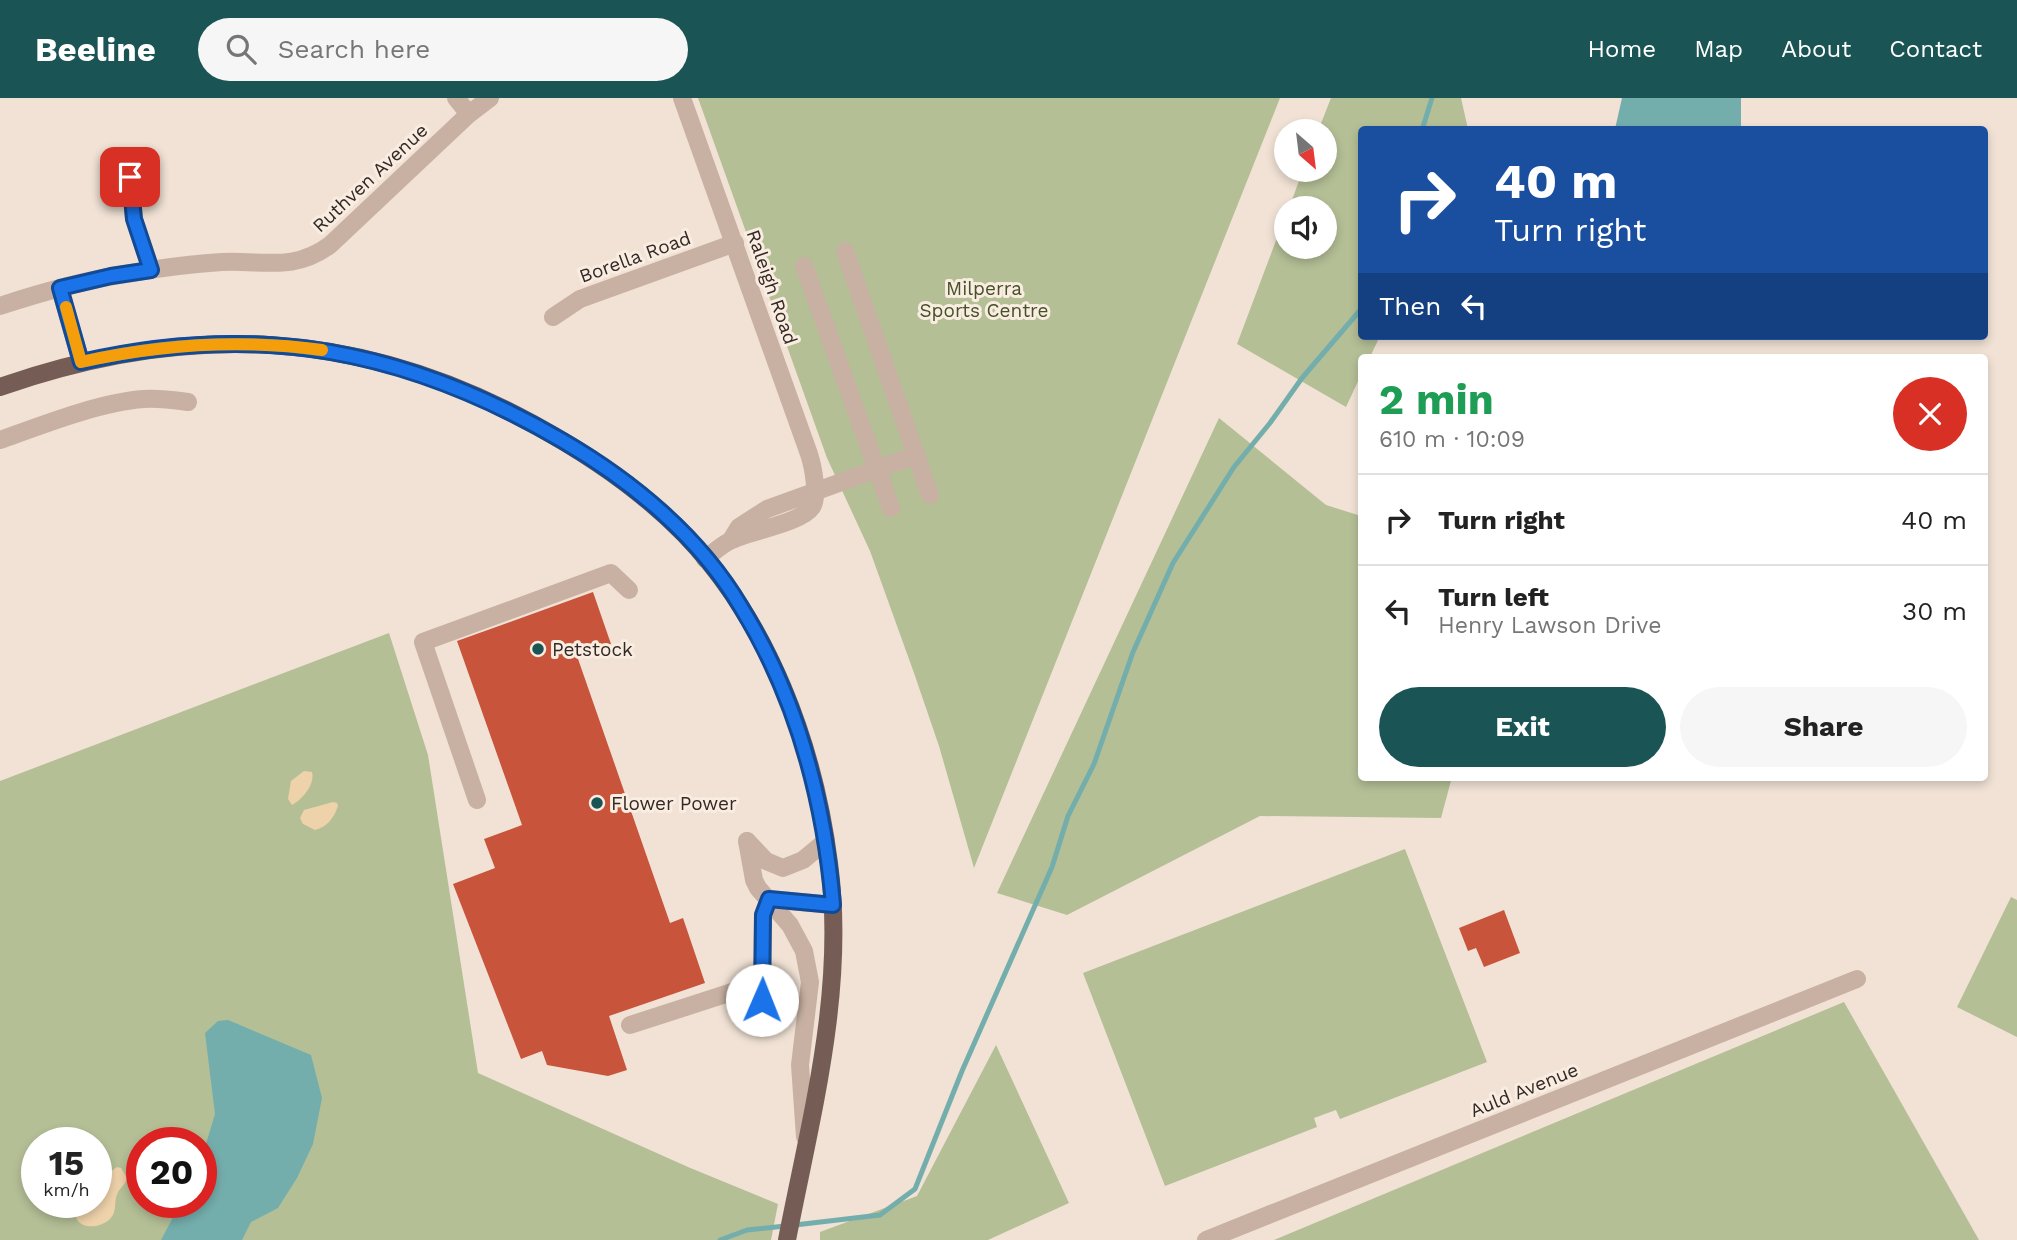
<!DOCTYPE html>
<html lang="en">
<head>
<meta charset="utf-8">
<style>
	:root { --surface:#fff; --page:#f6f6f6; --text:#222; --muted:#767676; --line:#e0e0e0; --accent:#1a5454 }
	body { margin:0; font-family:"Work Sans",sans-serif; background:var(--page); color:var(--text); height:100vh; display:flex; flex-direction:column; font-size:26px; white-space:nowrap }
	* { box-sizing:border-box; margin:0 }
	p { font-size:23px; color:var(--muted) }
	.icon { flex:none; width:38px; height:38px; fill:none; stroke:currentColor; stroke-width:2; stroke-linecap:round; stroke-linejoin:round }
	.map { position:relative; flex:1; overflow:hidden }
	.drawer { position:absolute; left:1358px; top:256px; width:630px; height:427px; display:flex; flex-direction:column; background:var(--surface); border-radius:7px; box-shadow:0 4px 10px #0003 }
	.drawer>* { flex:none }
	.hud { position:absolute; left:1358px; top:28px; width:630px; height:214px; border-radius:7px; box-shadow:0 4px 10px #0003; background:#1a4fa0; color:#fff; overflow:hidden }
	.needle { width:46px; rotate:152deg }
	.controls { position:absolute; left:1274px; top:21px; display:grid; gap:14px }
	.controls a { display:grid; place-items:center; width:63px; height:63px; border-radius:50%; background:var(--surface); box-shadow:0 4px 10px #0003; font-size:35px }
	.speed { position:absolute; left:21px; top:1029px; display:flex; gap:14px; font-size:35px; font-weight:700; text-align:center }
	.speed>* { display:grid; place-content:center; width:91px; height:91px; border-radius:50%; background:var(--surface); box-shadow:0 4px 10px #0003; line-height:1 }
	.speed small { font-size:18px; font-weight:400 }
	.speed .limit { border:10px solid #d22; background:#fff; color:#111 }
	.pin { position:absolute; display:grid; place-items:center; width:60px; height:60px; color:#fff; margin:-30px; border-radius:14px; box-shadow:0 4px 10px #0006 }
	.me { position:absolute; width:77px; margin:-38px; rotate:1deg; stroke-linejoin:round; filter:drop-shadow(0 0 5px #0008) }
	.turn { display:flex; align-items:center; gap:24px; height:147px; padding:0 21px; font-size:32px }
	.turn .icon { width:91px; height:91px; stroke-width:2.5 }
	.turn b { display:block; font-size:49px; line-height:60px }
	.then { display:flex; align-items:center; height:66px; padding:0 21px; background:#0003; gap:14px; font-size:26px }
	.round { display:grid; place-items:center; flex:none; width:74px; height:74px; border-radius:37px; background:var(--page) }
	.headline { display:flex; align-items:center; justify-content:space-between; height:119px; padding:0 21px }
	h1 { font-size:42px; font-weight:700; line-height:52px; color:#1e9e55 }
	.cta { display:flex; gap:14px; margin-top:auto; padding:14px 21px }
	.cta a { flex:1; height:80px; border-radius:42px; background:var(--accent); color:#fff; font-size:28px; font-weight:700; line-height:80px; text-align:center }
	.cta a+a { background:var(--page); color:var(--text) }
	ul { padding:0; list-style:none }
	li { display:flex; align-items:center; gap:21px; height:91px; padding:0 21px; border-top:2px solid var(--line) }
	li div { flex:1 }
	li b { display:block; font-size:26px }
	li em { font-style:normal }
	header { display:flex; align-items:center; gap:42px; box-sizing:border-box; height:98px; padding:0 35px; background:var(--accent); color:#fff }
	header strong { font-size:33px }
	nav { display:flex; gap:38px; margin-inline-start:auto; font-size:24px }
	.search { width:490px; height:63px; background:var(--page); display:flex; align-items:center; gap:18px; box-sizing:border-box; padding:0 24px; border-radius:38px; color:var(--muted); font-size:26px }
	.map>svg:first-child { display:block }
</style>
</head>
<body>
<header>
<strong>Beeline</strong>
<div class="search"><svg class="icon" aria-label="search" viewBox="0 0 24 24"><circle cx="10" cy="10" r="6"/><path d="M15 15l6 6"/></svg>Search here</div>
<nav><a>Home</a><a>Map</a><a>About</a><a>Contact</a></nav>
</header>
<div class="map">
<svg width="2017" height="1142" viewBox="0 0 2017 1142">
	<rect width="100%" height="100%" fill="#f1e2d5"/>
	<g fill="#b4bf96" fill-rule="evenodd">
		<polygon points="698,0 1280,0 974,770 939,648 914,575 870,453 827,360"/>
		<polygon points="1331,0 1461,0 1468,31 1362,32 1362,238 1380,238 1370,259 1362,259 1361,277 1346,309 1237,246 1286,116 1286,149 1325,149 1325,110 1289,110 1303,72 1325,72 1325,33 1318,33"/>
		<polygon points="1219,320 1326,407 1361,418 1362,679 1452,679 1441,720 1260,718 1067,817 997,795"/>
		<path d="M389 535 428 657 478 975 688 1069 778 1106 771 1142H0V683ZM37 1045H96V1104H37ZM142 1045H201V1104H142Z"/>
		<polygon points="1405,751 1487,964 1340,1021 1336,1012 1314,1020 1317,1029 1165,1088 1083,875"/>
		<polygon points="2011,799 2017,802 2017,939 1957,909"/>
		<polygon points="1844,904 1979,1142 1274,1142"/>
		<polygon points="996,947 1069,1105 988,1142 820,1142 820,1134 917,1098"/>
	</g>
	<g fill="#eed2aa">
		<path d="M304 673 312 674C315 686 303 701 292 707L288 701 291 683Z"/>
		<path d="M333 704 337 705 338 708C334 720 327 729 315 732L303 726 300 720 304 712Z"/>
		<path d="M117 1069 121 1070 127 1080C125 1087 121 1089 118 1094 113 1103 118 1113 110 1121 94 1136 64 1127 81 1104H96V1100C107 1091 104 1076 117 1069Z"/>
	</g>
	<g fill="#74aeac">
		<polygon points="1622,0 1741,0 1741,31 1615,31"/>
		<polygon points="228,922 311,957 322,1000 313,1046 297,1080 278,1110 251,1124 242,1142 161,1142 181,1104 201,1104 201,1062 215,1016 205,935 218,923"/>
	</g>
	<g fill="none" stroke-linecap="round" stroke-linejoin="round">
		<g stroke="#74aeac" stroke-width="5">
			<polyline points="1422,32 1432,0"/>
			<polyline points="795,1127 880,1117 915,1091 962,973 1052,769 1068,718 1094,666 1133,554 1173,465 1234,369 1270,325 1302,280 1362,210"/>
			<polyline points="720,1142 747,1132 785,1128"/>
		</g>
	</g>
	<g fill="#c8543c">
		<polygon points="593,494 611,546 577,558 670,825 683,820 705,885 609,918 627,972 608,978 547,967 542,953 521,961 453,786 495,770 484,741 522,727 457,543"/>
		<polygon points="1504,812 1520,855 1484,869 1476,850 1468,853 1459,830"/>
	</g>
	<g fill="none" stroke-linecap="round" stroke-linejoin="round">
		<g stroke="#c8b1a2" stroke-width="18">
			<polyline points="456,0 469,16"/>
			<path d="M682 0 809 356C813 368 819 399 812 409 801 425 750 433 732 442 722 446 713 455 705 461"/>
			<polyline points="130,79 134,121 151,172"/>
			<polyline points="804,168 891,410"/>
			<polyline points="60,190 81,264"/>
			<path d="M0 208C42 194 86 182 131 175 160 170 191 166 222 164 264 162 293 174 330 147L469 16 490 0"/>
			<polyline points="553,219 580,201 735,145"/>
			<path d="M0 342C42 327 100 304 144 301 158 300 173 302 188 304"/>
			<polyline points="916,357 930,397"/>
			<polyline points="731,442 739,429 767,411 916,357 845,153"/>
			<polyline points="477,702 423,544 611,475 629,492"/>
			<polyline points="747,743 754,782 758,790 790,827 804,853 810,884 800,967 805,1039"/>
			<polyline points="747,743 766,763 783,770 803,762 826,743"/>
			<polyline points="769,801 833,807"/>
			<polyline points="630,927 735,893 762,902 763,817 769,801"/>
			<polyline points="1206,1142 1857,881"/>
		</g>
		<path stroke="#755d55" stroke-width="18" d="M0 289C187 224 359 230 533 326 588 356 640 391 684 436 768 523 814 646 829 765 846 892 811 1018 787 1142"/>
	</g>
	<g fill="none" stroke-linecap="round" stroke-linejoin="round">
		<g stroke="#114b97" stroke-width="18">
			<path id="route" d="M130 79 134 121 151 172 111 178 60 190 81 264C259 223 407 252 563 343 632 383 700 439 741 509 797 600 824 701 833 807L769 801 763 817 762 902"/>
		</g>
		<use href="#route" stroke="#1a73e8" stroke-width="12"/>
		<path stroke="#f59e0b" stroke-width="12" d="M66 209 81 264C161 246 241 241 322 252"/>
	</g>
	<g fill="#1a5454" stroke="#f9ece1" stroke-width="2.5">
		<circle cx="538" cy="551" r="7"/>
		<circle cx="597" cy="705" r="7"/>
	</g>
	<g text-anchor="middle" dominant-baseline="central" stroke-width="6" stroke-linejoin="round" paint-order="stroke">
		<g font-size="19" fill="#332824" stroke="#f9ece1">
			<text transform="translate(370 80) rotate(-43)">Ruthven Avenue</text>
			<text transform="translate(635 159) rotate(-20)">Borella Road</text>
			<text transform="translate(772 189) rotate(71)">Raleigh Road</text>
			<text transform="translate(1524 992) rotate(-22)">Auld Avenue</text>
		</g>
		<g font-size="19" fill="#455128" stroke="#f9ece1">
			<text x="984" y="190">Milperra<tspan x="984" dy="22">Sports Centre</tspan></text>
		</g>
		<g font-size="19" fill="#332824" stroke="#f9ece1" text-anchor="start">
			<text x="552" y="551">Petstock</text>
			<text x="611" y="705">Flower Power</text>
		</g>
	</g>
</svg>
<div class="controls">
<a><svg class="needle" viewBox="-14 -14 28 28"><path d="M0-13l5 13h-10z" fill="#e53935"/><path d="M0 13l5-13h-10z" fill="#767676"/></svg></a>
<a><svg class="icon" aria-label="sound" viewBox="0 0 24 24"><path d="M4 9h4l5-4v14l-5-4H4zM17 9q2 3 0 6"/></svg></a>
</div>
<div class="speed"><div>15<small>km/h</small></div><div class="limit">20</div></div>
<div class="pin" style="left:130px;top:79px;background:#d93025"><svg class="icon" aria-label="arrive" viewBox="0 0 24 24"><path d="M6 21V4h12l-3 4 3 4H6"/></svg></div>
<svg class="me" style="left:762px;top:902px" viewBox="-20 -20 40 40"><circle r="19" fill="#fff"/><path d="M0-13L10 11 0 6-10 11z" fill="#1a73e8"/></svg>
<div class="hud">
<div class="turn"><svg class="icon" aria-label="right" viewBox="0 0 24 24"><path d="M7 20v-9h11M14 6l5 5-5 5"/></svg><div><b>40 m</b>Turn right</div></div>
<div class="then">Then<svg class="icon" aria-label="left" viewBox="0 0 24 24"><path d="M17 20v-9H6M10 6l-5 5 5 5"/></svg></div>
</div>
<section class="drawer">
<div class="headline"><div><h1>2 min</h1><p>610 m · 10:09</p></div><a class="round" style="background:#d93025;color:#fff"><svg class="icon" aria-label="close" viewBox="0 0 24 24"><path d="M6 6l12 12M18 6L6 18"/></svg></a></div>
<ul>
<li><svg class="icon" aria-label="right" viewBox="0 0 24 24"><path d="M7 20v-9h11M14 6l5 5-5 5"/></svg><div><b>Turn right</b></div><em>40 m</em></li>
<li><svg class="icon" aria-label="left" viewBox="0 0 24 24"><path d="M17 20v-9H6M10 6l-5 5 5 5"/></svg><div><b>Turn left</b><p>Henry Lawson Drive</p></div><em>30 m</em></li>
</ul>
<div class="cta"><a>Exit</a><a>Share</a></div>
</section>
</div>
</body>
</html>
